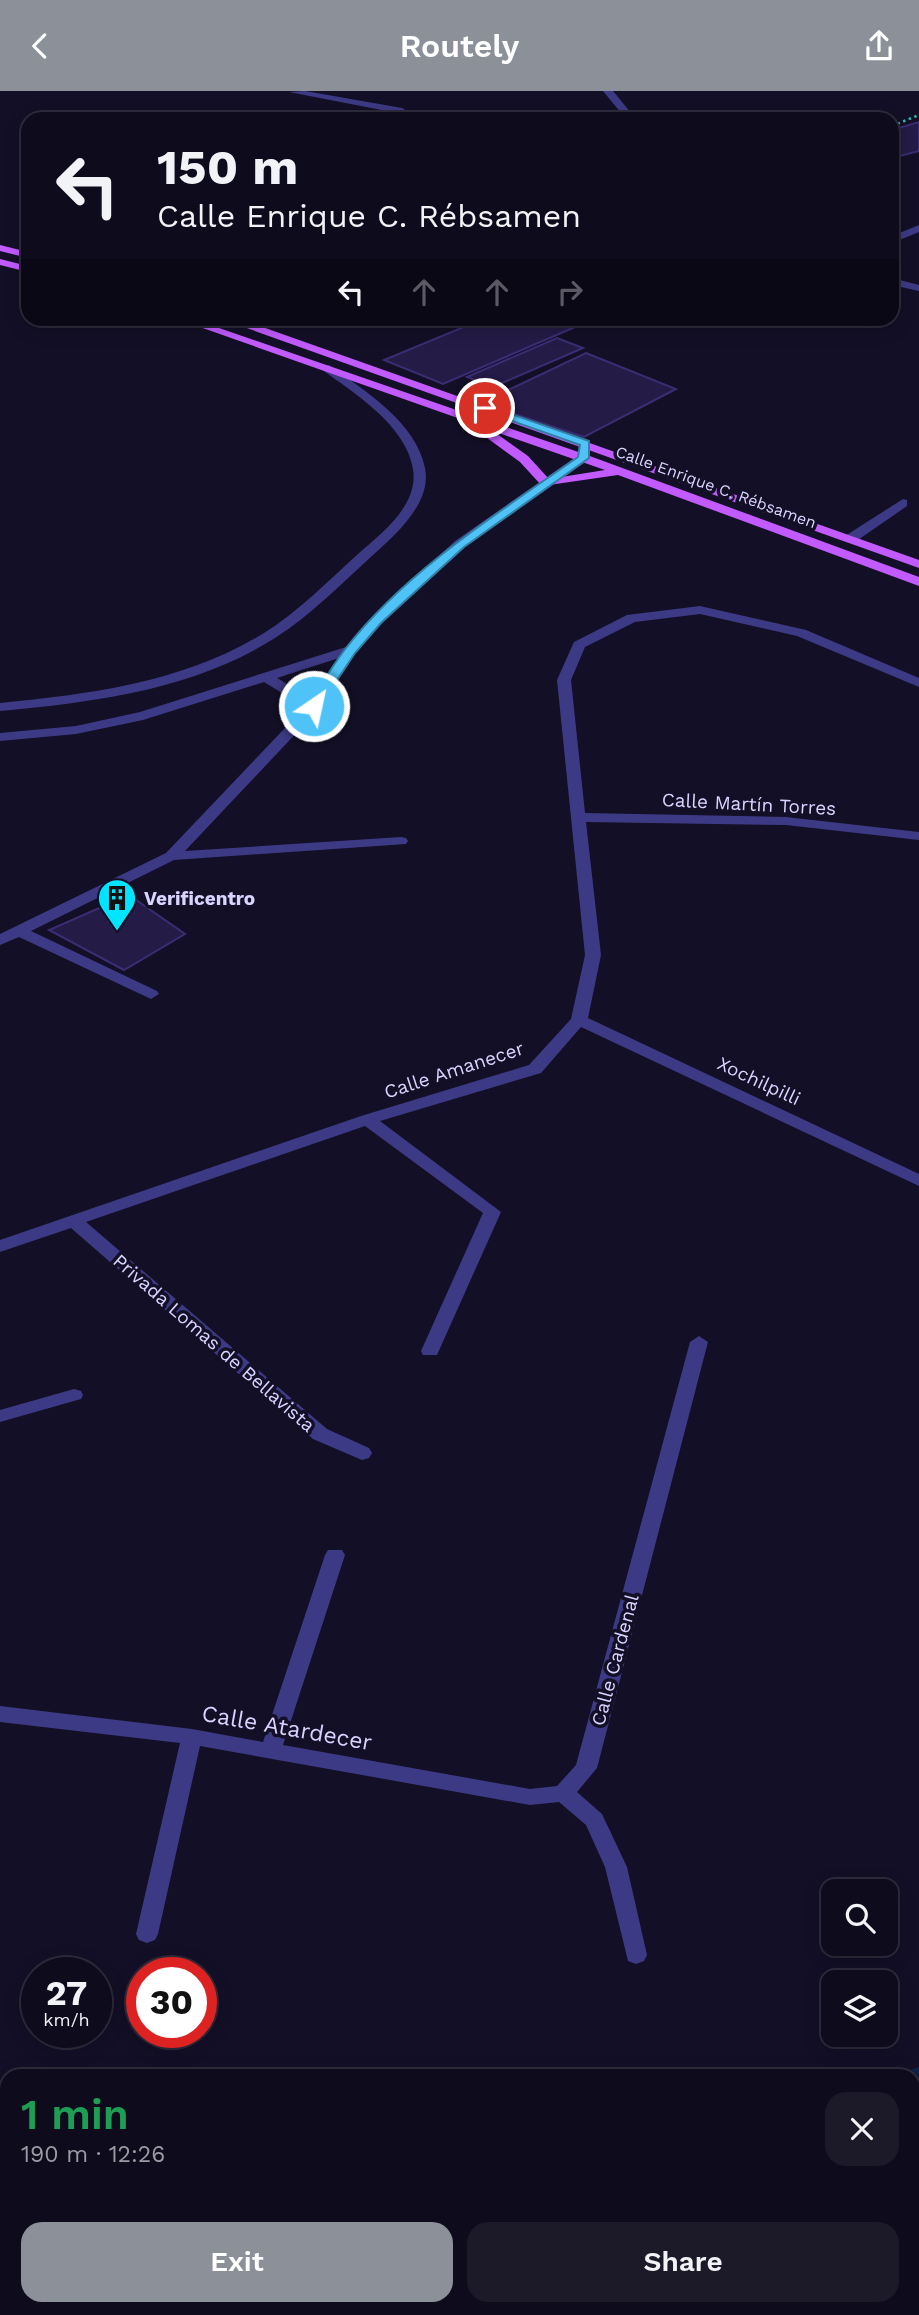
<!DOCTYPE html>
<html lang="en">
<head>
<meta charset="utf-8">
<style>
	:root { --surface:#0e0b1c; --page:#1c1929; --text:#f1f3f6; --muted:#9b9ba3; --line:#2e2b3b; --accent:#8c9099 }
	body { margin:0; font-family:"Work Sans",sans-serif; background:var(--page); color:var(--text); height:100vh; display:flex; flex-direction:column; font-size:26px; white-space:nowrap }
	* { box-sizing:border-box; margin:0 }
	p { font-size:23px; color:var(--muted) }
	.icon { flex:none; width:38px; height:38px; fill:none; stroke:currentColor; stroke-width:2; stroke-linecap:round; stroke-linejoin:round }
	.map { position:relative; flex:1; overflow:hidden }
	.side { position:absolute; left:0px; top:1978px; width:920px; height:247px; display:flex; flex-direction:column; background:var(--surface); border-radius:21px 21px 0 0; box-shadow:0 4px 18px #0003,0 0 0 2px var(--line) }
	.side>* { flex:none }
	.banner { position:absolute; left:21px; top:21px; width:878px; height:214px; border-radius:21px; box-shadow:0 4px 18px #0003,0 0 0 2px var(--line); background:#0e0b1c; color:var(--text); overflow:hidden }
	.buttons { position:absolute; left:821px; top:1788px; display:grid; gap:14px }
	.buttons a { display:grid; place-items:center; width:77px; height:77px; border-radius:14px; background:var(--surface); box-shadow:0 4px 18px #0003,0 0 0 2px var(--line); font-size:35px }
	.speed { position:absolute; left:21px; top:1866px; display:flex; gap:14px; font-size:35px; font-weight:700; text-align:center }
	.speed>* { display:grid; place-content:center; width:91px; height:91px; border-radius:50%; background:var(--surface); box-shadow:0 4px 18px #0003,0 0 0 2px var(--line); line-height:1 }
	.speed small { font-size:18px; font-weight:400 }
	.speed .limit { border:10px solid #d22; background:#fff; color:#111 }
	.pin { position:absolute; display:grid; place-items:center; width:60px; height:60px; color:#fff; margin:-30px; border:4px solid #fff; border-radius:50%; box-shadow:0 2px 7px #0007 }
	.me { position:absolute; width:77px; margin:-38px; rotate:34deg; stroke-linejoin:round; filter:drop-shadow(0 0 5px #0008) }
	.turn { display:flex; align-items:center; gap:24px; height:147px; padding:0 21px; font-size:32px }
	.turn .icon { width:91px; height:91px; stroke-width:2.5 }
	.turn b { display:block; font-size:49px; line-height:60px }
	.lanes { display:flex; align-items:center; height:66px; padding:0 21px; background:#0003; justify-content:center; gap:35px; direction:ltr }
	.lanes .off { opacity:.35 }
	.round { display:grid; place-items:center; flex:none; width:74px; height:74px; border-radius:21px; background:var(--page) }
	.head { display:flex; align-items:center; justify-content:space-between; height:119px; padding:0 21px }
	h1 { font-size:42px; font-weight:600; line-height:52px; color:#1e9e55 }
	.primary-button { display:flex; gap:14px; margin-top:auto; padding:14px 21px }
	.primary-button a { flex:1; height:80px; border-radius:21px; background:var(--accent); color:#fff; font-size:28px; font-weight:600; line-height:80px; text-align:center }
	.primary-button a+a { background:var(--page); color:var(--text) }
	header { display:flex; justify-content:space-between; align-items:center; height:91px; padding:0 21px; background:var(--accent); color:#fff; font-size:32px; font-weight:600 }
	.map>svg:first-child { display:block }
</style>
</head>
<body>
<header><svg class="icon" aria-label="back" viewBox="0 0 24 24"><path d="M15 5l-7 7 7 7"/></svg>Routely<svg class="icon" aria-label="share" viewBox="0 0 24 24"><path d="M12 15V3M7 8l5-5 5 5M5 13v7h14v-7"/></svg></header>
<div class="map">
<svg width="919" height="2224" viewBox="0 0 919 2224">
	<rect width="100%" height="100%" fill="#130f26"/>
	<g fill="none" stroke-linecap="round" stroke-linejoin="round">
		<g fill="#0c2248" fill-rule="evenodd">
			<polygon points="919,1976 919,2050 914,2052 914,1984 895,1984"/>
			<polygon points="7,2178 7,2217 90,2217 94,2224 0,2224 0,2180"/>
			<polygon points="207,2217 340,2217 337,2224 203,2224"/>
		</g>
	</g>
	<g fill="#241b47" stroke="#3b2d73" stroke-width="2">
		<polygon points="919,31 919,60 892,67 892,39"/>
		<polygon points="483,228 583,228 589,230 443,293 384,269"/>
		<polygon points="557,247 583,257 493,296 467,286"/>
		<polygon points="586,262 676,298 584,346 481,312"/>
		<polygon points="129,804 185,843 124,879 49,839"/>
	</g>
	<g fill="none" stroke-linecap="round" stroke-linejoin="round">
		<polyline stroke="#2fb8b0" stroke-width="2.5" stroke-dasharray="2.5 3.5" stroke-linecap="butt" points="892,35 919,24"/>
		<g stroke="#2fb8b0" stroke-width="5" stroke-dasharray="4.5 7" stroke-linecap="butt">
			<polyline points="0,2105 7,2107"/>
			<polyline points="914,2149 919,2151"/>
			<polyline points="202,2217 204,2224"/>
			<polyline points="698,2224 700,2217"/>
		</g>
		<g fill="#3d3a85" fill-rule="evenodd">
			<polygon points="305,0 402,17 407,20 402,23 289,1"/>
			<polygon points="603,0 613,0 636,28 626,28"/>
			<polygon points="205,24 213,26 214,28 201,28"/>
			<polygon points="919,134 919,141 892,152 892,145"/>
			<polygon points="892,187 919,194 919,200 892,194"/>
			<polygon points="274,228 289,228 258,240 252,237"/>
			<path d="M321 274H329C364 299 416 331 425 377 432 412 396 443 373 464 341 493 311 524 275 547 193 599 95 611 0 620V612C92 603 184 591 264 542 299 520 328 490 358 463 382 442 419 414 413 378 406 334 354 302 321 278Z"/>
			<path d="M585 349 591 353 587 370 465 456 382 532 356 561 319 618 185 760 401 746 406 747 408 750 406 753 174 769 31 840 157 900 159 903 151 908 19 846 0 854V843L166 762 305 616 264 591 143 629 76 643 0 650V642L76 635 140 621 346 556 372 526 455 450 577 365 579 353ZM339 567 312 608 277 587Z"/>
			<polygon points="903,408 907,409 907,415 855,451 845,451 845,445"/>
			<polygon points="700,515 806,539 919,587 919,596 797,545 700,523 635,531 585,556 571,589 585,722 786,726 919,741 919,749 786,734 586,731 601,864 588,927 919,1083 919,1095 581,936 541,982 380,1030 501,1121 437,1264 423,1264 421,1260 483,1122 365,1035 86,1131 327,1338 369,1357 372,1362 369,1367 362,1369 313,1348 71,1137 0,1161 0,1149 361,1025 529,974 571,928 585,864 557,589 574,551 627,524"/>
			<polygon points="699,1245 708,1251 597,1677 577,1701 602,1723 627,1776 647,1864 644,1870 636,1873 628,1870 605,1776 586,1734 559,1711 530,1714 200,1655 158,1843 155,1849 147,1852 139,1849 136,1843 180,1652 0,1631 0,1615 192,1638 263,1651 325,1464 328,1459 342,1459 345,1464 283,1654 530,1698 557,1695 576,1674 690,1251"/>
			<polygon points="74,1298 81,1300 83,1304 81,1308 0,1331 0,1319"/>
		</g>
		<g fill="#c25bff" fill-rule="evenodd">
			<polygon points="0,154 28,161 28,167 0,160"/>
			<polygon points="0,168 28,175 28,181 0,174"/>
			<path d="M177 228H193L587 364 919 486V495L618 384 542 395 520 371 483 344 481 341 486 337ZM493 340 605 379 549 388 528 365Z"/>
			<polygon points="226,228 240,228 919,469 919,477 227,230"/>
		</g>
	</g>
	<path fill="#4fc3f7" stroke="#337fa1" stroke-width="2" d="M485 314 589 350V367L464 456 381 532 355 562 318 618H309L307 615C320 596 332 575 346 557 406 480 499 421 578 366L580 354 481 319 479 317Z"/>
	<defs>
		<g id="building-pin" transform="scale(2.0125)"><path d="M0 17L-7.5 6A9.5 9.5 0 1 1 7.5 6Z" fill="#00e5ff" stroke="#130f26"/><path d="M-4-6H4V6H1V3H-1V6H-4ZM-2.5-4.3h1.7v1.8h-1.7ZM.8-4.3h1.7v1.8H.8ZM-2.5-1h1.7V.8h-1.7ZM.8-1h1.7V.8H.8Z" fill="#111"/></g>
	</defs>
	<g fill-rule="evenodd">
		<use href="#building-pin" x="117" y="807"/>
	</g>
	<g text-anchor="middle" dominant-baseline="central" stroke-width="7" stroke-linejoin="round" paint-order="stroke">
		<g font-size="16" fill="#d9d4ff" stroke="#130f26">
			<text transform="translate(716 396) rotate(20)">Calle Enrique C. Rébsamen</text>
		</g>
		<g font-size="19" fill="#d9d4ff" stroke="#130f26">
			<text transform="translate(749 713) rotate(3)">Calle Martín Torres</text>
			<text transform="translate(454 979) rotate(-18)">Calle Amanecer</text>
			<text transform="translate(759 990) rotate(25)">Xochilpilli</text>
			<text transform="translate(214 1252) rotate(41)">Privada Lomas de Bellavista</text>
			<text transform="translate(615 1569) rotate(-75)">Calle Cardenal</text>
		</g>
		<g font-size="19" font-weight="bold" fill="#d9d4ff" stroke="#130f26" text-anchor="start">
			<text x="144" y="807">Verificentro</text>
		</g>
		<g font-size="23" fill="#d9d4ff" stroke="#130f26">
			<text transform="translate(287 1637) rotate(10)">Calle Atardecer</text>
		</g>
	</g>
</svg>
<div class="buttons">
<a><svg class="icon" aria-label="search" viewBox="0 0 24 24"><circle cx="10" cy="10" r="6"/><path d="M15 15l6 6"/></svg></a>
<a><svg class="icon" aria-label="layers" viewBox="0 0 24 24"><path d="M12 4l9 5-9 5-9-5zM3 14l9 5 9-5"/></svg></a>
</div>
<div class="speed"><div>27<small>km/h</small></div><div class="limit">30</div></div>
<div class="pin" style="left:485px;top:317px;background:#d93025"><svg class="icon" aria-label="arrive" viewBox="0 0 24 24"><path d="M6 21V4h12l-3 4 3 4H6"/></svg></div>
<svg class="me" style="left:314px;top:615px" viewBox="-20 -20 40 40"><circle r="17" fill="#4fc3f7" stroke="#fff" stroke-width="3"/><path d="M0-11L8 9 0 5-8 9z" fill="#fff"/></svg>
<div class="banner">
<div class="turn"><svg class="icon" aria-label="left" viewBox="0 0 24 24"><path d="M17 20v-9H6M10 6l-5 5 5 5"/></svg><div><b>150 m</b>Calle Enrique C. Rébsamen</div></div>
<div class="lanes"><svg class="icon" aria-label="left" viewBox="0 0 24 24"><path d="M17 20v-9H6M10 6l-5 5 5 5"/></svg><svg class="icon off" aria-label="ahead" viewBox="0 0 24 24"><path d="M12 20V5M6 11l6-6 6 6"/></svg><svg class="icon off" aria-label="ahead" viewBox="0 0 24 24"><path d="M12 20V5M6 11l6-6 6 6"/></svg><svg class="icon off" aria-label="right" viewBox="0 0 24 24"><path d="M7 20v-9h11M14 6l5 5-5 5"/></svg></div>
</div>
<section class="side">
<div class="head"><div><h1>1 min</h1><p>190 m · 12:26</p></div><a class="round"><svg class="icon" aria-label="close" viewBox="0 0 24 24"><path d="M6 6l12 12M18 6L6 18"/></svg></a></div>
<div class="primary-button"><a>Exit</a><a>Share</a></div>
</section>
</div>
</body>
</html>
